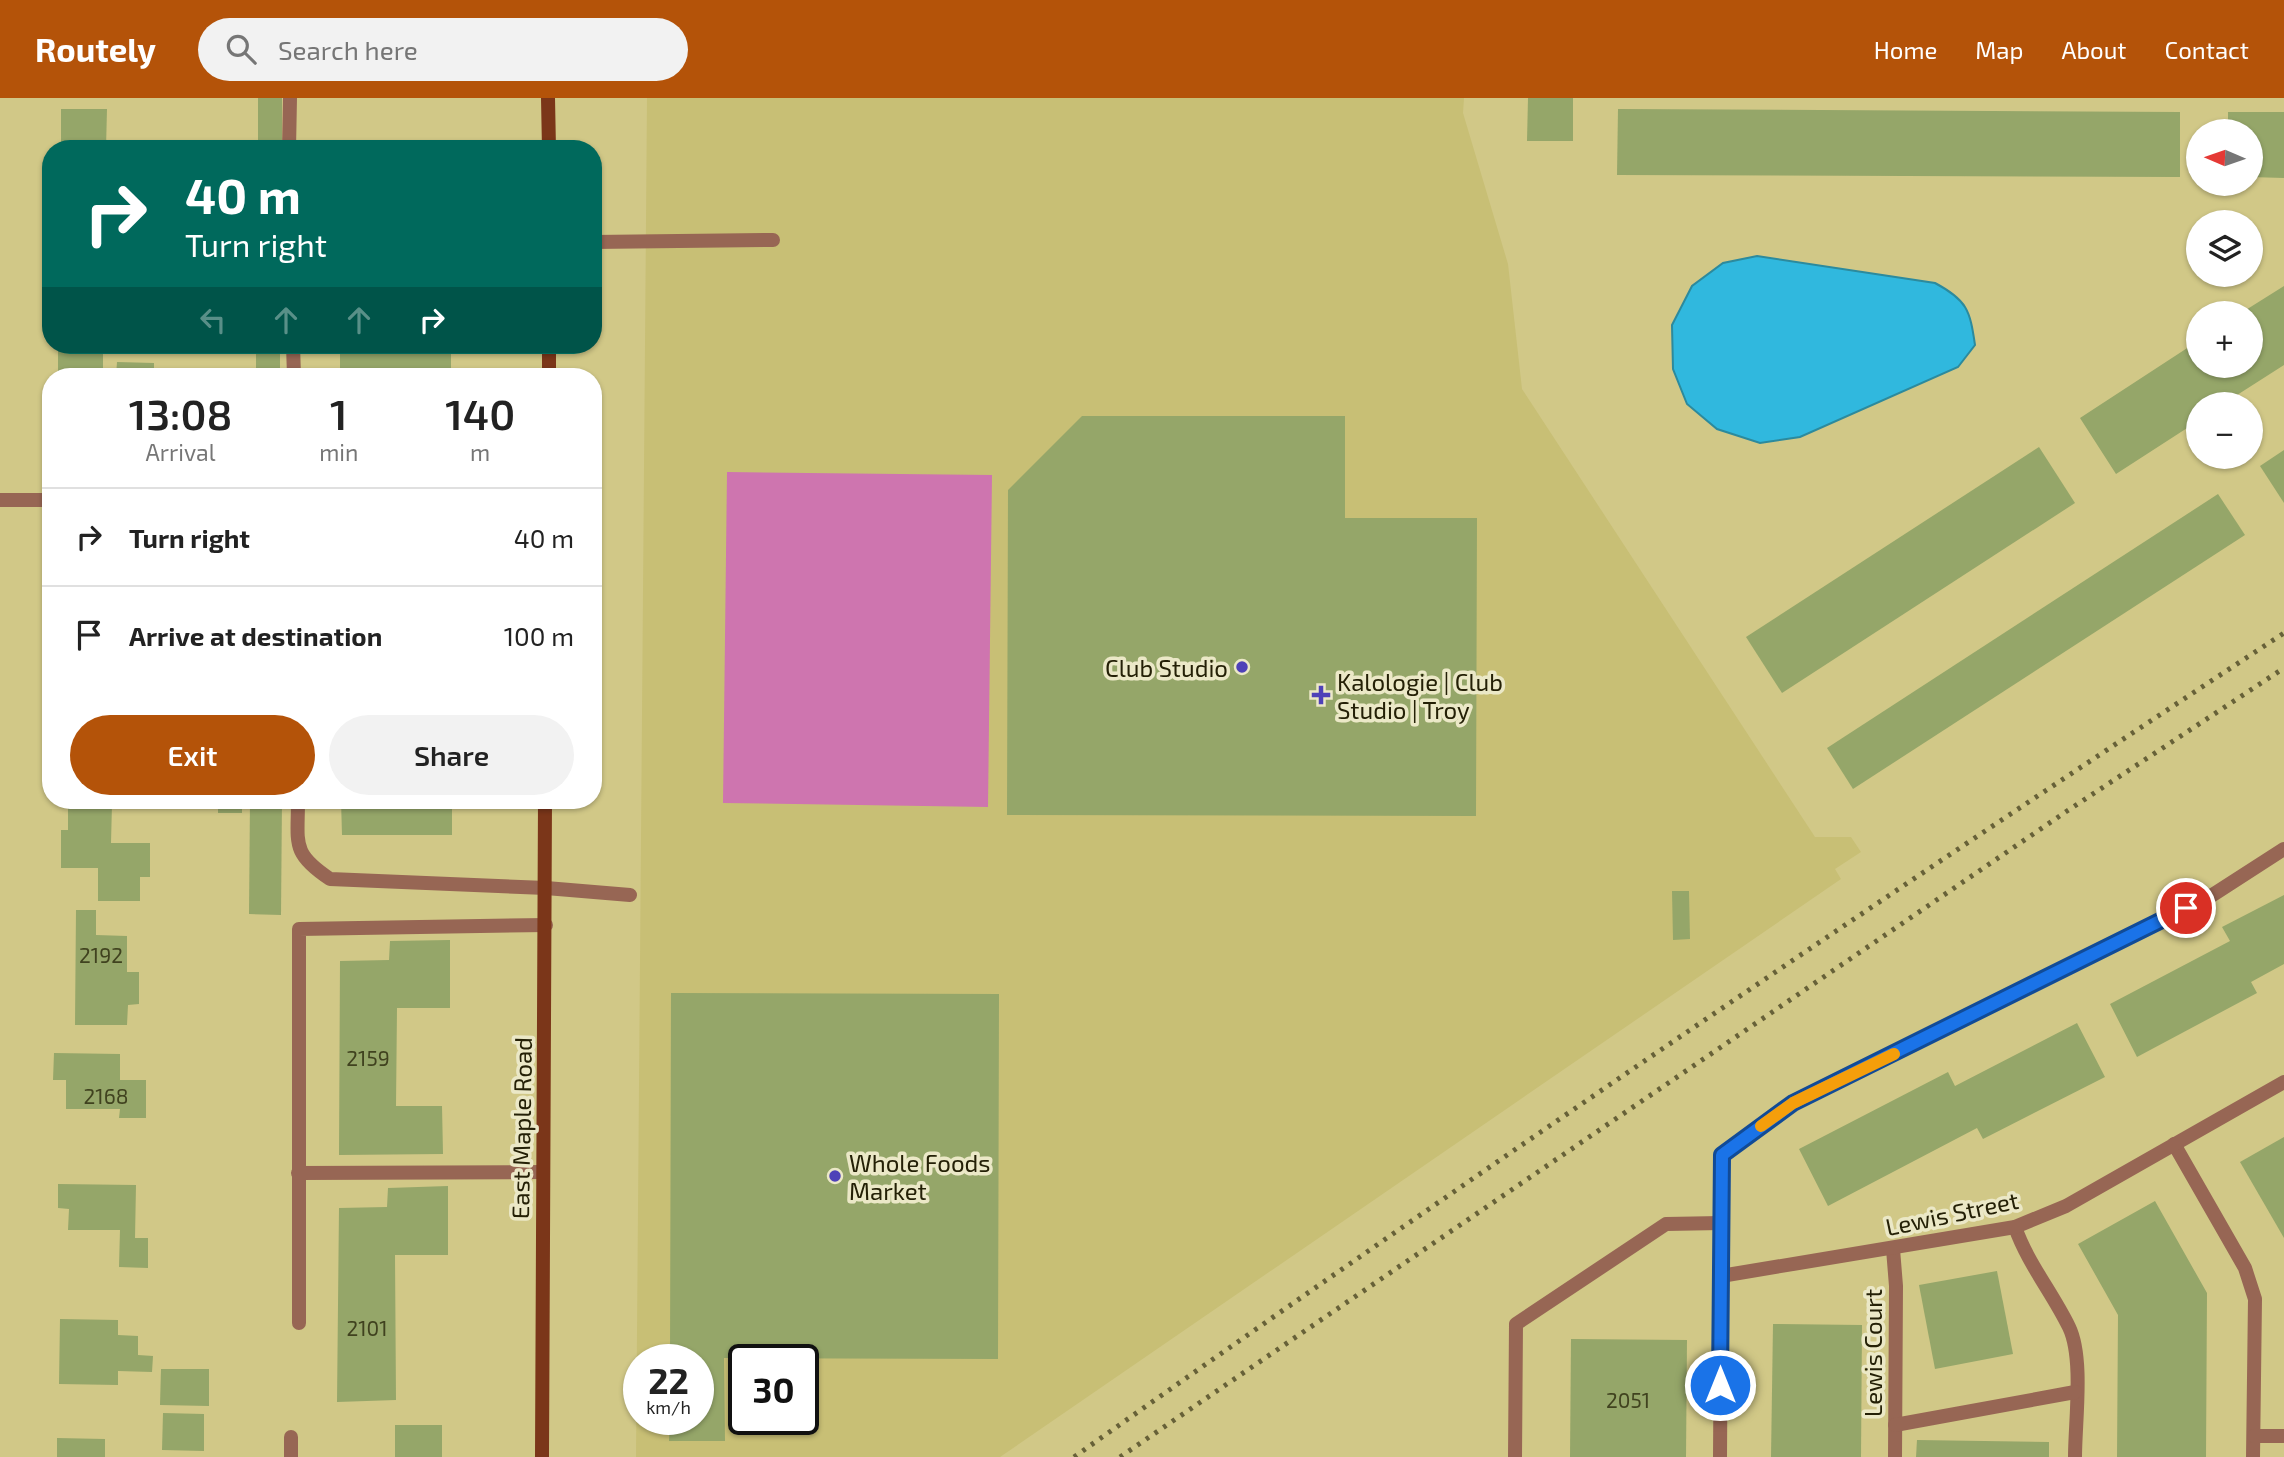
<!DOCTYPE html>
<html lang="en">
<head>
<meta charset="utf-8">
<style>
	:root { --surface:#fff; --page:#f2f2f2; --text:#222; --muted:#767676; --line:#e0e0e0; --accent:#b45309 }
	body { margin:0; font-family:"Exo 2",sans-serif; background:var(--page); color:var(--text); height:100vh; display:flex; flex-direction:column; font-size:26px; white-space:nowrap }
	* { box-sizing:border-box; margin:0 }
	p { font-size:23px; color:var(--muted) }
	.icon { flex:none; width:38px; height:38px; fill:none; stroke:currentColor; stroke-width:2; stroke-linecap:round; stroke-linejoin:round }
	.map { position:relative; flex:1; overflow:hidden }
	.drawer { position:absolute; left:42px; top:270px; width:560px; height:441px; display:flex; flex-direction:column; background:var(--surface); border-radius:28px; box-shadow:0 2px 5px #0004 }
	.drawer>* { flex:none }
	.guide { position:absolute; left:42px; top:42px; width:560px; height:214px; border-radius:28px; box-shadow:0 2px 5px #0004; background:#00695c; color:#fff; overflow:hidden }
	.needle { width:46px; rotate:272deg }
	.buttons { position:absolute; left:2186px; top:21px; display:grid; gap:14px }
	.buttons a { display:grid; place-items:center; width:77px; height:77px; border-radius:50%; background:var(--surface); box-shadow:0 2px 5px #0004; font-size:35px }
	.speed { position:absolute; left:623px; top:1246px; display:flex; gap:14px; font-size:35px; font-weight:700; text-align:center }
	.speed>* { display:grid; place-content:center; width:91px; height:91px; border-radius:50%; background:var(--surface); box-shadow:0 2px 5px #0004; line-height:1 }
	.speed small { font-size:18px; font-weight:400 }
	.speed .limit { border:4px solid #111; border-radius:10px; background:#fff; color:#111 }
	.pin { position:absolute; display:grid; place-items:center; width:60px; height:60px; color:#fff; margin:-30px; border:4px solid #fff; border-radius:50%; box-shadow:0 2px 7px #0007 }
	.me { position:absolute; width:77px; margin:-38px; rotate:0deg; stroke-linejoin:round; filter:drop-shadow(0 0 5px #0008) }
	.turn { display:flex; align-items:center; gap:24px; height:147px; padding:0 28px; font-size:32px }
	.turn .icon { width:91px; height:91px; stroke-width:2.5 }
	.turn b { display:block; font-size:49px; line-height:60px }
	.lanes { display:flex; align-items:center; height:66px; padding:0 28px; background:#0003; justify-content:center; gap:35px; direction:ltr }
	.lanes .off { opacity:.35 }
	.eta { display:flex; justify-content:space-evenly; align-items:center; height:119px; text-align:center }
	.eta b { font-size:42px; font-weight:600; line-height:49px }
	.primary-button { display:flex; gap:14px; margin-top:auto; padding:14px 28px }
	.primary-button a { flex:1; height:80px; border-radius:42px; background:var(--accent); color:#fff; font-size:28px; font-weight:600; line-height:80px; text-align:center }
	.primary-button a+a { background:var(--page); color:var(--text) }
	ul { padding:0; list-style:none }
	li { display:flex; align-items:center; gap:21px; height:98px; padding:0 28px; border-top:2px solid var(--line) }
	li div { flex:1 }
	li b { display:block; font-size:26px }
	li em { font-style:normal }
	header { display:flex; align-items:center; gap:42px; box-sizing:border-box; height:98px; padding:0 35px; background:var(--accent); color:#fff }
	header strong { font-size:33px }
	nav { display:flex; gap:38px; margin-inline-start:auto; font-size:24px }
	.search { width:490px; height:63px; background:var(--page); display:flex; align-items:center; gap:18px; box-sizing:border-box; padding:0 24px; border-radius:38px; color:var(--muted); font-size:26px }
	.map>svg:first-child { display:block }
</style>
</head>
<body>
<header>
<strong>Routely</strong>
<div class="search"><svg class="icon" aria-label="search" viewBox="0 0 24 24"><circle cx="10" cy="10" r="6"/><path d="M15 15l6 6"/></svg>Search here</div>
<nav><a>Home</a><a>Map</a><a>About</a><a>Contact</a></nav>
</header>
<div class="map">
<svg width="2284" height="1359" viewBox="0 0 2284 1359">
	<rect width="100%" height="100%" fill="#d1c887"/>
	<path fill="#c8bf75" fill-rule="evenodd" d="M647 0H1464L1463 15 1508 166 1522 291 1815 739H1851L1861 754 1835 771 1841 781 1000 1359H636ZM639 1262H698V1321H639ZM744 1262H803V1321H744Z"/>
	<polygon fill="#ce75af" points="727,374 992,377 988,709 723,705"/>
	<path fill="#30b8de" stroke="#2c8a9d" stroke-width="2" d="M1757 158 1935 185C1967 202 1970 212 1975 247L1958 269 1800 339 1760 345 1717 331 1687 306 1673 271 1672 227 1692 188 1723 165Z"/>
	<g fill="#95a669">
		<rect x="258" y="0" width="24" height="51"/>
		<polygon points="1528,0 1573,0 1573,43 1527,43"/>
		<polygon points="61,11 107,11 106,51 61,51"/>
		<polygon points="1618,11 2180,14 2180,79 1617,77"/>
		<polygon points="2228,14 2284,14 2284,80 2250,79 2250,33 2228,33"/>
		<polygon points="2284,188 2284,267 2223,306 2198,306 2198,323 2116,376 2080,320 2198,243 2198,268 2250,268 2250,215 2241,215"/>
		<rect x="58" y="247" width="45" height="31"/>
		<rect x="256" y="247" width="24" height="31"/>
		<rect x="340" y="247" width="111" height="31"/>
		<polygon points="117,264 154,265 154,278 116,278"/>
		<polygon points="1082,318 1345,318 1345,420 1477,420 1476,718 1007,717 1008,392"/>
		<polygon points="2039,349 2075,405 1782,595 1746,539"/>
		<polygon points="2284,352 2284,405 2260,368"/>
		<polygon points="2218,396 2245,437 1853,691 1827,650"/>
		<rect x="218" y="702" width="24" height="13"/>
		<polygon points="250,702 282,702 281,817 249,816"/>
		<polygon points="341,702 452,702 452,737 342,737"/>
		<polygon points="68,705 112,706 111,745 150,745 150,779 140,779 140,803 98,803 98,770 61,770 61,732 68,732"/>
		<polygon points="1672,793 1689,793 1690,841 1673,842"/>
		<polygon points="2284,797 2284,866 2251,884 2257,895 2137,959 2110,906 2230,843 2222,829"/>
		<polygon points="76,812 96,812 96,837 127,838 127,874 139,874 139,906 128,907 127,927 75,927"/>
		<polygon points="450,842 450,910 397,910 396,1008 442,1008 443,1056 339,1057 340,863 389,862 390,843"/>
		<polygon points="671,895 999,896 998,1261 724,1260 725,1343 669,1343 670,1321 698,1321 698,1262 670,1262"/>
		<polygon points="2077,925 2105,979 1983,1041 1977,1030 1828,1108 1799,1051 1948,974 1955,988"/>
		<polygon points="54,955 120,956 120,982 146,982 146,1020 119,1020 120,1011 66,1011 66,982 53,982"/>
		<polygon points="2284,1039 2284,1140 2240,1064"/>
		<polygon points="58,1086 136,1087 135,1140 148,1140 148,1170 119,1169 120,1132 68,1132 69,1111 58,1110"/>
		<polygon points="448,1088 448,1157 395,1157 396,1302 337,1304 339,1110 387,1109 388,1090"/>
		<polygon points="2155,1103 2207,1195 2206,1359 2117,1359 2118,1217 2078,1146"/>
		<polygon points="1997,1173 2013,1256 1935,1271 1919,1187"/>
		<polygon points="60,1221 118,1222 118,1237 138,1238 138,1257 153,1258 152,1274 118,1273 118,1287 59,1286"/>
		<polygon points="1773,1226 1862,1227 1861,1359 1771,1359"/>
		<polygon points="1571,1241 1687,1242 1686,1359 1570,1359"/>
		<polygon points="161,1271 209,1271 209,1308 160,1307"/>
		<polygon points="163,1315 204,1316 204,1353 162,1352"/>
		<rect x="395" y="1327" width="47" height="32"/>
		<polygon points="57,1340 105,1341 105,1359 57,1359"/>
		<polygon points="1917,1342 2049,1344 2049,1359 1916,1359"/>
	</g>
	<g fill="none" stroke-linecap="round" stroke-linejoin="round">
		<g stroke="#976654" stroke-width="14">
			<polyline points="289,51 290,0"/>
			<polyline points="593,144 773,142"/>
			<polyline points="293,247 294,278"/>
			<path d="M298 702C298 746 291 755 330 781L546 790 630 797"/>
			<polyline points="1722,1057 1793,1005 2211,798 2284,751"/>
			<polyline points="298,1075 543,1074"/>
			<path d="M2015 1129C2028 1166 2052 1194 2069 1229 2084 1260 2075 1324 2075 1359"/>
			<polyline points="1893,1151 1896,1188 1895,1359"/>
			<polyline points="299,1225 299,831 546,827"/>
			<polyline points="1895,1327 2075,1294"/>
			<polyline points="291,1359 291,1339"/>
			<polyline points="1515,1359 1516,1226 1666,1126 1721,1125"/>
		</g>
		<g stroke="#976654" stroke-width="14">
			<polyline points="0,402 51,402"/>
			<polyline points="2174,1046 2245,1170 2255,1201 2253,1359"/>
			<polyline points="1721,1178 2015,1129 2066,1108 2284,984"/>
			<polyline points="2254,1338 2284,1338"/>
			<polyline points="1720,1359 1722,1057"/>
		</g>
		<g stroke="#7b3619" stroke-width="14">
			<polyline points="548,0 549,51"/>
			<polyline points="549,247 549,278"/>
			<polyline points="542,1359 545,702"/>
		</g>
		<g stroke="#676138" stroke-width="5" stroke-dasharray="3.5 7" stroke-linecap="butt">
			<path d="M1074 1359C1473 1077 1876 803 2284 535"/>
			<polyline points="1120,1359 2067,713 2284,570"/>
		</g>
	</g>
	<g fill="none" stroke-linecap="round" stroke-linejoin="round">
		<g stroke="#114b97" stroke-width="18">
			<polyline id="route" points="1720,1287 1722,1057 1793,1005 2186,810"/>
		</g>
		<use href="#route" stroke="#1a73e8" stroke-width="12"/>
		<polyline stroke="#f59e0b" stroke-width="12" points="1761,1028 1793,1005 1894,956"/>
	</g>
	<g fill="#4e41b8" stroke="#ebe8c7" stroke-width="2.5">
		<circle cx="1242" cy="569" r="7"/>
		<path d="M1317.5 586.5h7v7h7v7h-7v7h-7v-7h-7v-7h7z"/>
		<circle cx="835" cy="1078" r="7"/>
	</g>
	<g text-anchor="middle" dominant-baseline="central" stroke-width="7" stroke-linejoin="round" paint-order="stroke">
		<g font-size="21" fill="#40421f">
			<text x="101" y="856">2192</text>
			<text x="368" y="959">2159</text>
			<text x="106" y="997">2168</text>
			<text x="367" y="1229">2101</text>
			<text x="1628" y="1301">2051</text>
		</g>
		<g font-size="24" fill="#242006" stroke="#ebe8c7" text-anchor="start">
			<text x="1228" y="569" text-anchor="end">Club Studio</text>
			<text x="1337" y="583">Kalologie | Club<tspan x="1337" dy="28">Studio | Troy</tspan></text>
			<text x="849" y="1064">Whole Foods<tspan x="849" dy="28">Market</tspan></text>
		</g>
		<g font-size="24" fill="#242006" stroke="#ebe8c7">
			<text transform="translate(521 1030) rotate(-89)">East Maple Road</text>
			<text transform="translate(1952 1115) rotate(-12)">Lewis Street</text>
			<text transform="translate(1872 1255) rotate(-90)">Lewis Court</text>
		</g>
	</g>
</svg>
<div class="buttons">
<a><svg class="needle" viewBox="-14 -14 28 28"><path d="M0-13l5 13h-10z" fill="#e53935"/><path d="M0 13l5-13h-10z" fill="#767676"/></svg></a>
<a><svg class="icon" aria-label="layers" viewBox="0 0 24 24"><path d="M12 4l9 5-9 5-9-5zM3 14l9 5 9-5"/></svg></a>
<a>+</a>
<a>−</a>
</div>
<div class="speed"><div>22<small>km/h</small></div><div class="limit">30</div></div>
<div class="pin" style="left:2186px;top:810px;background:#d93025"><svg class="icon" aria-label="arrive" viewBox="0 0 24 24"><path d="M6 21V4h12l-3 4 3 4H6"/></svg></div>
<svg class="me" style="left:1720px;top:1287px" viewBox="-20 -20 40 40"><circle r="17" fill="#1a73e8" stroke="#fff" stroke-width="3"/><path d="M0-11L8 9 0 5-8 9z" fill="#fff"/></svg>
<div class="guide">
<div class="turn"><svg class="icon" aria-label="right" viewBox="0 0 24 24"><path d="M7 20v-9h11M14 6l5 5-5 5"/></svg><div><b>40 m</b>Turn right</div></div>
<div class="lanes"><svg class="icon off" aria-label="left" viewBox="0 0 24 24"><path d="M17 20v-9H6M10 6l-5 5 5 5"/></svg><svg class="icon off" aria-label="ahead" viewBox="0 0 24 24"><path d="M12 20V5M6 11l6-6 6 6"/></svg><svg class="icon off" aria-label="ahead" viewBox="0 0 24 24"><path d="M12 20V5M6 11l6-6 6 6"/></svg><svg class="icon" aria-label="right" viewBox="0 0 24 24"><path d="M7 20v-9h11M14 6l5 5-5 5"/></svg></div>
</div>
<section class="drawer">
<div class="eta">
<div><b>13:08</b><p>Arrival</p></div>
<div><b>1</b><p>min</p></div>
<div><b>140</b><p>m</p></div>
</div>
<ul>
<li><svg class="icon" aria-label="right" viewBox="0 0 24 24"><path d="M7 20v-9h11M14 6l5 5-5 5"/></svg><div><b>Turn right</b></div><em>40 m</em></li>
<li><svg class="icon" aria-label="arrive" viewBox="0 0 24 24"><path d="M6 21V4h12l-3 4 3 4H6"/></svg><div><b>Arrive at destination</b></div><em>100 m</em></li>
</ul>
<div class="primary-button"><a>Exit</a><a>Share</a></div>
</section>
</div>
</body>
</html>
